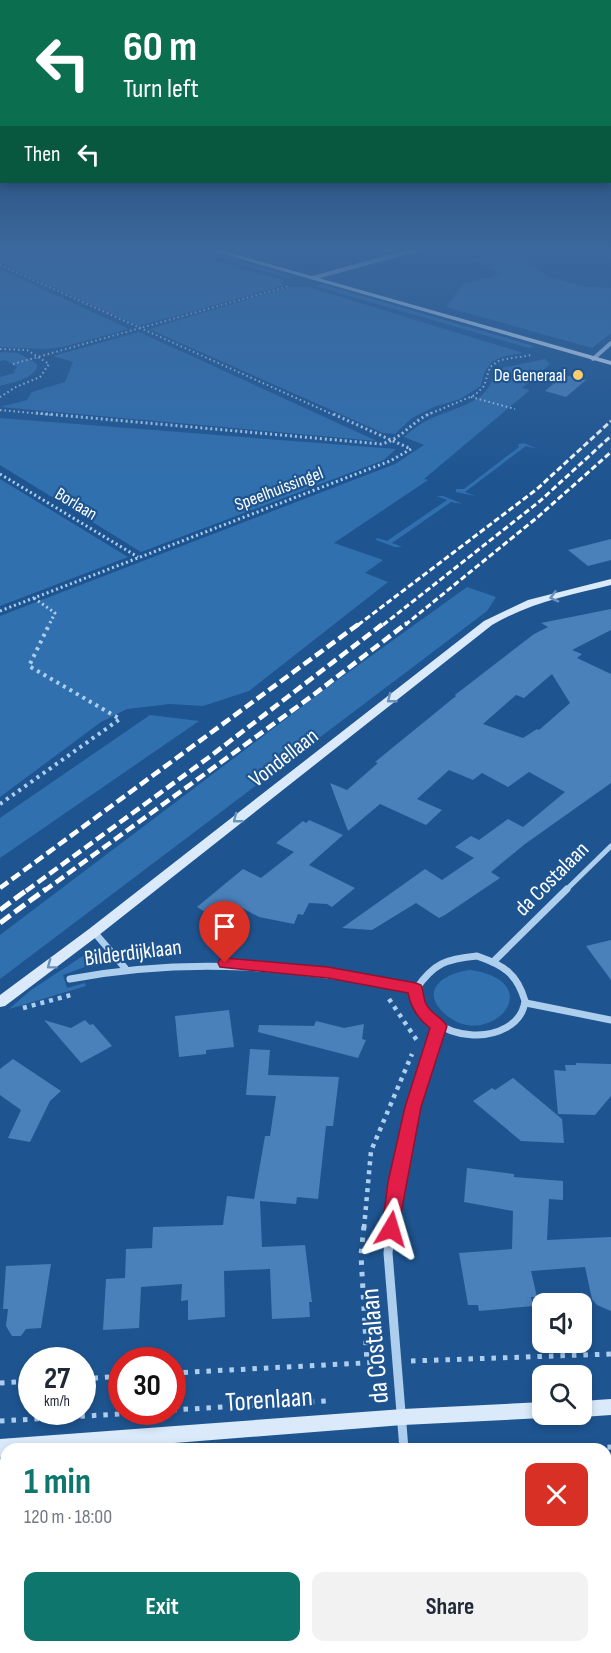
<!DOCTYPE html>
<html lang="en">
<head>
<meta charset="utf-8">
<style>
	:root { --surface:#fff; --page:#f2f2f3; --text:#1f2937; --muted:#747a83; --accent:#0f766e }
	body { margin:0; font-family:"Sofia Sans Condensed",sans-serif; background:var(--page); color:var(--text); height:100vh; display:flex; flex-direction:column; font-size:22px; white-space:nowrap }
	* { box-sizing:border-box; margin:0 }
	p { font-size:20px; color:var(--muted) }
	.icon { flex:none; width:33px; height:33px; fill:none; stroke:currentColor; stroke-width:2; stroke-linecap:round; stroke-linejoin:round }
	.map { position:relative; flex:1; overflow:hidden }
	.panel { position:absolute; left:0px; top:1443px; width:612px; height:210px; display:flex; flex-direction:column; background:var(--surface); border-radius:18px 18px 0 0; box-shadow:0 3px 9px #0003 }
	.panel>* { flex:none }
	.banner { position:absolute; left:0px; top:0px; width:612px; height:183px; box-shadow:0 3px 9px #0003; background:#0b6e4f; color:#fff; overflow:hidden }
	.fabs { position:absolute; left:532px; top:1293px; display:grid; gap:12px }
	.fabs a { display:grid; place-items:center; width:60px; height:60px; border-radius:12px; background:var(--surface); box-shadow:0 3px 9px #0003; font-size:30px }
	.speed { position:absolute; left:18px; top:1347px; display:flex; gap:12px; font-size:30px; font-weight:700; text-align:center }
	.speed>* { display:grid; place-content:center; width:78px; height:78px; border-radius:50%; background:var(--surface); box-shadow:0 3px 9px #0003; line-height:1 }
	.speed small { font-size:15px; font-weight:400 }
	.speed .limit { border:9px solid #d22; background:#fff; color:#111 }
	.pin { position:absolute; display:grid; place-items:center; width:51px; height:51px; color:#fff; margin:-62px -26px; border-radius:50% 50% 50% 0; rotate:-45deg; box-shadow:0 0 6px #0007 }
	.pin .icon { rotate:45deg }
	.me { position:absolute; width:66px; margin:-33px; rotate:7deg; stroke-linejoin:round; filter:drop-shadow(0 0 4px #0008) }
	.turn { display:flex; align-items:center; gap:21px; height:126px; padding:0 24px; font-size:27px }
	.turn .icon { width:78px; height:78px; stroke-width:2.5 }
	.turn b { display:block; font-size:42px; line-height:51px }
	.then { display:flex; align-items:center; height:57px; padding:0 24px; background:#0003; gap:12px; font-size:22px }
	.round { display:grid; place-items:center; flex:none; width:63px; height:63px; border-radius:12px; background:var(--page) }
	.headline { display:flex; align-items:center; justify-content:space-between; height:102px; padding:0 24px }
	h1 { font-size:36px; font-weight:700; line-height:45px; color:var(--accent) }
	.action { display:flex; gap:12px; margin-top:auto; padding:12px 24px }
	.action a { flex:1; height:69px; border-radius:12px; background:var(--accent); color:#fff; font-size:24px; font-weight:700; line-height:69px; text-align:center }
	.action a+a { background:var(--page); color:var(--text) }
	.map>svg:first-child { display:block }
</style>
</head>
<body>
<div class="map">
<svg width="611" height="1653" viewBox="0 0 611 1653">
	<rect width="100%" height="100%" fill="#1e5591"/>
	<g fill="#3170af">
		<polygon points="0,248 169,248 284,280 282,283 285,285 139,326 0,263"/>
		<polygon points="183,248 196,248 292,276 286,278"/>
		<polygon points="482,257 524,259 550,278 587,287 611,288 611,333 592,348 446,307 464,283 490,278 499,273 471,259"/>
		<polygon points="0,269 129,329 63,347 45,349 0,347"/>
		<polygon points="321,284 534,346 529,348 315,286"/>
		<path d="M289 287H308L523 353C498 357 486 358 481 386L460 399 434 407 412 418 395 434 383 433 149 329Z"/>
		<polygon points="139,332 377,441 0,407 27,400 32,392 65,382 73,362 53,356"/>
		<path d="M0 352 18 353 37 364V368C30 380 13 382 0 386V377L15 373 14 371 17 367 5 360 0 361Z"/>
		<path d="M545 359 550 364 522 388 530 390 424 479 428 480 334 543 383 560 365 573 388 582 249 691 203 706 170 704 127 709 101 722 0 797V616L395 464 424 445 404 437C430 413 447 415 475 400 492 391 491 375 502 368Z"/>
		<polygon points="0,418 396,449 384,460 141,552 0,465"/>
		<polygon points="524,443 538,449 526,446 465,492 475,496 456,492 456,489 464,489 519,447 518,444"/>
		<polygon points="0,479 128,557 0,606"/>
		<polygon points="437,496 443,496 463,504 451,502 392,543 402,547 395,547 376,540 377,538 387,541 447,500"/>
		<polygon points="467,587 496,597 487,611 0,979 0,935 328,687"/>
		<polygon points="150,715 199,721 0,858 0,818"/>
		<polygon points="86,954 101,961 63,975 67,988 85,983 86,986 9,1009 31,990"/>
		<path d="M471 970C553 983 486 1054 444 1013 418 989 447 972 471 970Z"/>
	</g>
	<g fill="#4a81ba" fill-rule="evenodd">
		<polygon points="564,375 586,380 566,397 545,391"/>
		<polygon points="611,539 611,560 588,566 568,550"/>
		<path d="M611 609V630L572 650 582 654 577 658 611 674V783L525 844 491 872 500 878 445 915 439 918 416 903 372 930 342 928 425 869 442 880 474 858 455 847 471 836 479 840 508 819 523 827 565 792 529 772 508 787 482 773 473 780 449 770 417 799 442 810 426 825 380 804 348 831 330 783 347 790 378 763 375 762 456 696 455 695 534 634 548 627 541 623ZM552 674 570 703 539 730 537 729 523 738 483 724 516 695 524 698Z"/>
		<polygon points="309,820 343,835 309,865 355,888 332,907 327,904 309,903 303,915 298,914 294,924 259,917 233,903 215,918 197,907 243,869 261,878 294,852 276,843 303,821 306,823"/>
		<polygon points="611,940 611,980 586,946"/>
		<polygon points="229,1010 234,1047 206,1050 206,1054 179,1057 175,1016"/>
		<polygon points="44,1020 71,1028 85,1020 90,1025 93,1024 112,1046 81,1063"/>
		<polygon points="316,1021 344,1028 364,1024 362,1039 366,1040 358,1058 258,1032 259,1025 314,1026"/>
		<polygon points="250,1049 270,1050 268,1075 339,1077 333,1126 326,1126 318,1199 297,1197 296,1204 260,1201 262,1247 305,1245 312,1302 309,1302 310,1317 272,1319 270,1269 224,1271 225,1317 188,1320 188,1300 181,1301 182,1284 141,1287 139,1328 103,1330 106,1279 125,1278 126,1249 152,1248 153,1227 223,1225 227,1196 254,1199 265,1136 270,1136 276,1096 246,1095"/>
		<polygon points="13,1059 61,1091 50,1101 30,1142 8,1138 21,1110 0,1095 0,1069"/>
		<polygon points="576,1063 611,1064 611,1096 595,1115 558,1114 554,1070 566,1071 565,1065 576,1065"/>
		<polygon points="513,1078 562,1119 564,1143 521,1141 473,1101 492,1088 495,1090"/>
		<polygon points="467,1168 514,1174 514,1177 563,1181 563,1200 549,1199 547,1240 611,1237 611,1311 597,1305 592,1299 585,1267 531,1271 537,1297 531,1297 533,1306 479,1311 478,1305 468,1305 459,1253 512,1249 513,1211 464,1202"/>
		<polygon points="51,1264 41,1328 26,1329 21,1336 12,1336 6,1326 8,1309 3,1309 6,1266"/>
	</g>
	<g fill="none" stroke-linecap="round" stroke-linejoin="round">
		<g stroke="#aeceee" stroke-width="2" stroke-dasharray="1.5 3" stroke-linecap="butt">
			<polyline points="177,248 194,253"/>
			<polyline points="0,265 334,415"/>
			<polyline points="0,349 27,350 49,364 40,377 16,387 0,397"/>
			<polyline points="13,364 289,286"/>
			<polyline points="471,397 515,409"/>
			<polyline points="0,410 53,415"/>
			<polyline points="427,415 475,395 484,386 490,367 500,360 532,355"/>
		</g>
		<g stroke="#aeceee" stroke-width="3" stroke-dasharray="2 3" stroke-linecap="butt">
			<path d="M36 413 381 444C401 440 412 421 431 413"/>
			<polyline points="0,474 138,557"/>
			<polyline points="34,598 55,613 49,625"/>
			<polyline points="0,611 390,461 411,449 331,413"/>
		</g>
		<polyline stroke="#aeceee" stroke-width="4" stroke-dasharray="3 4.5" stroke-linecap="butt" points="0,804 120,719 29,666 50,623"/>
		<g stroke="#aeceee" stroke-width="4.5" stroke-dasharray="4 5" stroke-linecap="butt">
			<polyline points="389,999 418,1042"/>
			<polyline points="23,1008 71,995"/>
			<polyline points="364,1228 371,1151 412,1054"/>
		</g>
		<g stroke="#aeceee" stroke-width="5" stroke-dasharray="4.5 7" stroke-linecap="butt">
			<polyline points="364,1226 361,1255 367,1363"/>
			<polyline points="411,1361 611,1354"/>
			<polyline points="172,1373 382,1362"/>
			<polyline points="82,1379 122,1376"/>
			<polyline points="0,1383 32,1381"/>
			<polyline points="172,1410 327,1401"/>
			<polyline points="0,1421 154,1412"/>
			<polyline points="573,1449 611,1447"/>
			<polyline points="0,1480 6,1480"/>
			<polyline points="606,1483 611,1482"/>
			<polyline points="0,1516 6,1516"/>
			<polyline points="606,1532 611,1532"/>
			<polyline points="0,1567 6,1567"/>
		</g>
		<g stroke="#aeceee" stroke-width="4">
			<polyline points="313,278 421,248"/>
			<polyline points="593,359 611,343"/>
		</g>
		<polyline stroke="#aeceee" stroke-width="5" points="565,891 611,846"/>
		<g stroke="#aeceee" stroke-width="7">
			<polyline points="94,932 125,968"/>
			<path d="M477 956C503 965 517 973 525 1001 519 1049 423 1047 416 989 434 963 446 959 477 956Z"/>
			<polyline points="493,962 567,889"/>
			<path d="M70 979C194 956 293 967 416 989"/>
			<polyline points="526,1003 611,1020"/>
			<polyline points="391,1228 397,1182 413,1107 439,1026"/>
		</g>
		<g stroke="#aeceee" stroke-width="9">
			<polyline points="391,1226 388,1253 404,1449"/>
			<polyline points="409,1647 409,1653"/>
		</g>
		<g fill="#dbeafa" fill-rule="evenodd">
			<polygon points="203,248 213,248 611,361 611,365"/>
			<path d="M611 579V585C570 595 529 603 492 625L99 935 5 1006 0 1007V995L89 929 484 621 528 600Z"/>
			<polygon points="611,1399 611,1415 582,1417 576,1415 582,1414 582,1401"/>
			<polygon points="543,1402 543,1414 550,1414 543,1418 403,1425 99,1449 6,1449 6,1456 0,1457 0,1439 403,1409"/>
		</g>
		<g stroke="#fff" stroke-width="3" stroke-dasharray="6 3" stroke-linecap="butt">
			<polyline points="358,625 537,489 611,421"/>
			<polyline points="383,625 540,501 611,436"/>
			<polyline points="405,625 539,516 611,452"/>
		</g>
		<g stroke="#fff" stroke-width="4.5" stroke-dasharray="10 4.5" stroke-linecap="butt">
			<polyline points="0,888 360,623"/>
			<polyline points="26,891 208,758 384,623"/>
			<polyline points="44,891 312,696 407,623"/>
		</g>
		<g stroke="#fff" stroke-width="5" stroke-dasharray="13 5" stroke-linecap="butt">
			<polyline points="0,910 28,889"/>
			<polyline points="0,923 46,889"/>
		</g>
	</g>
	<defs><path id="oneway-chevron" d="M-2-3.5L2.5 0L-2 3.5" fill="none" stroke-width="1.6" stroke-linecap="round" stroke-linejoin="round" transform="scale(1.5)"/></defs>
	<g stroke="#6a91bb">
		<use href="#oneway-chevron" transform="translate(554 597) rotate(165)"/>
		<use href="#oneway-chevron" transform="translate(391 699) rotate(142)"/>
		<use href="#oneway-chevron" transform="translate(237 819) rotate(142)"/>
		<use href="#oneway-chevron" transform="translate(51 965) rotate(143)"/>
	</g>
	<linearGradient id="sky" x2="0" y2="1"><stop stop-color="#102f50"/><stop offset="0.52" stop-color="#3b689d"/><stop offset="1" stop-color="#3b689d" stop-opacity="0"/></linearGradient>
	<rect width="611" height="479" fill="url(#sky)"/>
	<path fill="#e11d48" stroke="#92132f" stroke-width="1.5" d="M225 958 328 967 416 983 421 985C424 991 423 998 426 1004 431 1014 442 1017 447 1026L421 1107 397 1235 391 1237 384 1235 382 1229 388 1182 405 1107 430 1028C418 1019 411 1008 408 993L328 978 220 967 218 963 220 959Z"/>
	<circle fill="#fdcd6d" stroke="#1e5591" stroke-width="2" cx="578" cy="375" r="6"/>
	<g text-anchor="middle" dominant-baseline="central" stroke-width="4.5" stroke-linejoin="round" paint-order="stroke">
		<g font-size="18" fill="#fff" stroke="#1e5591" text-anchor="end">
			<text x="566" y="375">De Generaal</text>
		</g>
		<g font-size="18" fill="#fff" stroke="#1e5591">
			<text transform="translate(279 489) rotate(-21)">Speelhuissingel</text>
			<text transform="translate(76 504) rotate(31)">Borlaan</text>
		</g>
		<g font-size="22" fill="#fff" stroke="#1e5591">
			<text transform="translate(284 758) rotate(-38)">Vondellaan</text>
			<text transform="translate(552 879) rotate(-45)">da Costalaan</text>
			<text transform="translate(133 953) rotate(-7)">Bilderdijklaan</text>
		</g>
		<g font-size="27" fill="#fff" stroke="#1e5591">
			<text transform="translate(375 1346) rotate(-95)">da Costalaan</text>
			<text transform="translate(269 1400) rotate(-4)">Torenlaan</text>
		</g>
	</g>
</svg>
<div class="fabs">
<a><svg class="icon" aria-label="sound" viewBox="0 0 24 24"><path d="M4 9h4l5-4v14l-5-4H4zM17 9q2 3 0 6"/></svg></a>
<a><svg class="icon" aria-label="search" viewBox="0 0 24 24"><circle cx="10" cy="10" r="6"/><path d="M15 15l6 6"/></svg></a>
</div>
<div class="speed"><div>27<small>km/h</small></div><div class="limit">30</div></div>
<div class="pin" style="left:225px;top:963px;background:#d93025"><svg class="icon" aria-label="arrive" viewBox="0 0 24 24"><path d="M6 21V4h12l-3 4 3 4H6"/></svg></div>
<svg class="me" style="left:391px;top:1229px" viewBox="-20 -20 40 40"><path d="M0-17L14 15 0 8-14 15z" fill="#e11d48" stroke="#fff" stroke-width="4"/></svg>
<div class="banner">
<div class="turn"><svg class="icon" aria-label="left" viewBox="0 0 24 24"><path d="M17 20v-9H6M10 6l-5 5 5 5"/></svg><div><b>60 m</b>Turn left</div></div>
<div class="then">Then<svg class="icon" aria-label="left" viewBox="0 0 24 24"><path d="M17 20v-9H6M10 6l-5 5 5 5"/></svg></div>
</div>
<section class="panel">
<div class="headline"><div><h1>1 min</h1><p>120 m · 18:00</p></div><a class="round" style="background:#d93025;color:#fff"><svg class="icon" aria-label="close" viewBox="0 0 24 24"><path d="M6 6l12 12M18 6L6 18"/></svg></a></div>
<div class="action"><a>Exit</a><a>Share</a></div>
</section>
</div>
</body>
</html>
